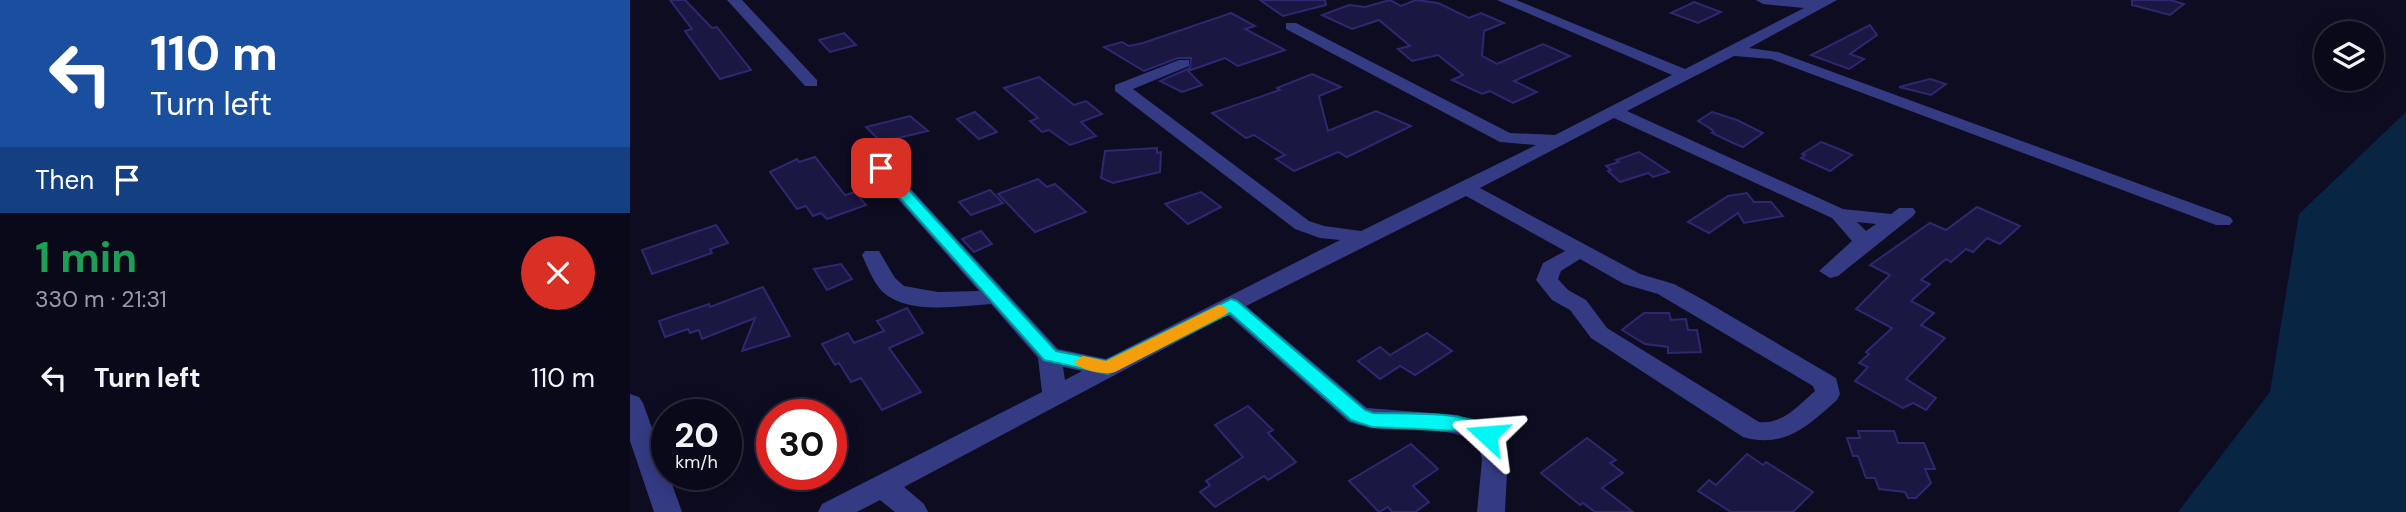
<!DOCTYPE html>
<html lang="en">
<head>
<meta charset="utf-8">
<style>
	:root { --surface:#0a0919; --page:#181726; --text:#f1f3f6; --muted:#999aa2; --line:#2a2a38 }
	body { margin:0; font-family:"DM Sans",sans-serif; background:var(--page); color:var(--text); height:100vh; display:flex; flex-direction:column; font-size:26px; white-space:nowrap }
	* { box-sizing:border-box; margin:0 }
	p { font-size:23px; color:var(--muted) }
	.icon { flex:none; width:38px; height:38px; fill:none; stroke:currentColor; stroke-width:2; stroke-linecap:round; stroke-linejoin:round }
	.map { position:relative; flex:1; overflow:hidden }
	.side { display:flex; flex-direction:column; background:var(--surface); width:630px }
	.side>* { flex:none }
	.top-card { background:#1a4fa0; color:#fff; overflow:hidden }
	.controls { position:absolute; left:1684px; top:21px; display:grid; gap:14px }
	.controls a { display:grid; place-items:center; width:70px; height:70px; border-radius:50%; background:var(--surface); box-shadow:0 4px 18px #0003,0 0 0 2px var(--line); font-size:35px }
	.speed { position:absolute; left:21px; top:399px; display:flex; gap:14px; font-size:35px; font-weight:700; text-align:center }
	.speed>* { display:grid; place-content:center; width:91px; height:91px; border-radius:50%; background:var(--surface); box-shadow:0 4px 18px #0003,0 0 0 2px var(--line); line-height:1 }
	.speed small { font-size:18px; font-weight:400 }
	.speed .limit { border:10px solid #d22; background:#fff; color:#111 }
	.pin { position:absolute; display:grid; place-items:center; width:60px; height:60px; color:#fff; margin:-30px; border-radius:14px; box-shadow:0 4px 10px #0006 }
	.me { position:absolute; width:77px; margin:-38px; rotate:289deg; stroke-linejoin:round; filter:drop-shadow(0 0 5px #0008) }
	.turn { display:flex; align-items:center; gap:24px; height:147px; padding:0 35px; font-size:32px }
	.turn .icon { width:91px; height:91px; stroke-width:2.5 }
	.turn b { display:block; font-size:49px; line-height:60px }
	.then { display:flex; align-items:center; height:66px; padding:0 35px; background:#0003; gap:14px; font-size:26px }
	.round { display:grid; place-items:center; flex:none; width:74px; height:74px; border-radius:37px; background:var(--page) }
	.summary { display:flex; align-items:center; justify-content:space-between; height:119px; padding:0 35px }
	h1 { font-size:42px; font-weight:700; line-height:52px; color:#1e9e55 }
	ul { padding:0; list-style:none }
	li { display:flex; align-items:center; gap:21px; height:91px; padding:0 35px }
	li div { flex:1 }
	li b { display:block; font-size:26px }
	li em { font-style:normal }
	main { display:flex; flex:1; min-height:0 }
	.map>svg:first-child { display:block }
</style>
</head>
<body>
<main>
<section class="side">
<div class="top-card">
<div class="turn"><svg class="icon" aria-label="left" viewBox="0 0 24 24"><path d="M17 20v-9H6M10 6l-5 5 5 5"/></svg><div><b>110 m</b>Turn left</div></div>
<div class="then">Then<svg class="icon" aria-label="arrive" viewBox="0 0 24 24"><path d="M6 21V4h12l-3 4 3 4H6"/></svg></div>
</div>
<div class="summary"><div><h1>1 min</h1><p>330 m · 21:31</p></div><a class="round" style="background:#d93025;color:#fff"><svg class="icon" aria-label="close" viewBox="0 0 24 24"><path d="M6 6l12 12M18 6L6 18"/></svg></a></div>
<ul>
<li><svg class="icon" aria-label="left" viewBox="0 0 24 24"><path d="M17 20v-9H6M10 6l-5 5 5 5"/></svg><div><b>Turn left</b></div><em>110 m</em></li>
</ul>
</section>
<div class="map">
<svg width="1776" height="512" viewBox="0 0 1776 512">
	<rect width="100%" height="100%" fill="#0d0c21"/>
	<polygon fill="#092544" points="1776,112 1776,512 1548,512 1640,392 1669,214"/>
	<g fill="#1b1743" stroke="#2e2870" stroke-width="2">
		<polygon points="40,0 55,0 82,28 87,27 121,70 90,79 55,31 62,29"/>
		<polygon points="630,0 695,0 696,5 653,16"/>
		<polygon points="760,0 771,6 786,0 808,3 839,18 851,13 874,23 854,31 852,56 867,64 913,44 940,56 884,81 907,92 883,103 860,91 852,94 822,80 833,75 808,55 782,61 768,49 780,46 749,20 722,29 692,15 719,5 735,7"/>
		<polygon points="1502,0 1540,0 1554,4 1540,15 1502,5"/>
		<polygon points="1064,2 1091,12 1068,23 1041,13"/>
		<polygon points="601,13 625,26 615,29 655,50 608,66 595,58 558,71 572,85 552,92 530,81 560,68 561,58 548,58 514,71 474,47 492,42 499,46 513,43"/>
		<polygon points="1240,25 1247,35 1220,54 1234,59 1219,69 1181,55"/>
		<polygon points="214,33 226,45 200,52 189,40"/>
		<polygon points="682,74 711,87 689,96 698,131 746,111 781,126 717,157 708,152 664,171 646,159 655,155 624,135 616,138 582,113 650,90 647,88"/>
		<polygon points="409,77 444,105 456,101 472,114 451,122 466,136 440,145 419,130 412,132 400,121 408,118 374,88"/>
		<polygon points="1300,79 1316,84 1301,95 1269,87"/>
		<polygon points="345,112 367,132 349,139 327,119"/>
		<polygon points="1082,112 1107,120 1133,133 1113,147 1103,143 1082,133 1084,132 1081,129 1068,121"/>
		<polygon points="280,116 298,131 251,142 236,127"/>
		<polygon points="1191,142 1209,149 1222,155 1200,171 1171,158 1175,155 1172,154"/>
		<polygon points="527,148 527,153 531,152 530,172 483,183 471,178 475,151"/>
		<polygon points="1009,152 1039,172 1023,177 1018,173 990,182 978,171 981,170 976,166 989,162 986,160"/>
		<polygon points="185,157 215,195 225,192 236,205 197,219 191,213 183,216 176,206 167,209 140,172 167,159 169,162"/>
		<polygon points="408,179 417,187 425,184 456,212 405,232 368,194"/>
		<polygon points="360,190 373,203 341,215 329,202"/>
		<polygon points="571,192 591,207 558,224 535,204"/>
		<polygon points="1117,193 1124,202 1141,202 1153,216 1114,223 1108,213 1079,233 1058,222 1098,196"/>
		<polygon points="1347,207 1390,226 1370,244 1357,238 1343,252 1336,249 1321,262 1316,259 1291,280 1300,284 1281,301 1304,313 1291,325 1315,338 1276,379 1306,398 1296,410 1283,403 1273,408 1225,381 1238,367 1229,363 1239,354 1236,352 1262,328 1226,309 1260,275 1240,265 1300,223 1316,230"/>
		<polygon points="86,225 98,243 80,249 82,253 22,274 12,250"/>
		<polygon points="351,231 362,244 344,252 332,239"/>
		<polygon points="211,264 222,279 197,290 184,269"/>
		<polygon points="133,287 160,336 112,351 125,318 72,339 69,330 60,333 58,329 35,337 29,321 79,304 80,307"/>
		<polygon points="277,308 293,333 259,348 291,392 252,410 231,378 221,382 209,363 205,365 192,344 218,333 224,343 254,331 247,321"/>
		<polygon points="1014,313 1039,313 1041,320 1056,319 1058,330 1067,330 1071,352 1038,353 1038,347 1015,344 992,330"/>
		<polygon points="797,333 822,351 785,375 770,366 750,379 728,361 750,347 760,355"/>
		<polygon points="618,406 643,430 638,433 666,462 638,480 634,476 585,507 570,492 580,485 576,481 613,457 585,425"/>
		<polygon points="1228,431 1264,431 1268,443 1294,443 1305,469 1295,469 1301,483 1286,498 1278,498 1275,492 1249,489 1245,478 1236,478 1228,456 1223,456 1217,438 1230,438"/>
		<polygon points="957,438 986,460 980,463 993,473 972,488 1003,512 965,512 953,503 950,505 911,473"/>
		<polygon points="781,444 808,469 783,486 799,502 785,512 762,512 758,507 749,512 719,481"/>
		<polygon points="1117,454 1133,465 1136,462 1183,492 1163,512 1101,512 1068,491 1079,480 1086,485"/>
	</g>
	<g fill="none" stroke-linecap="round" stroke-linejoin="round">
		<g fill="#343b83" fill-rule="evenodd">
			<polygon points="97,0 112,0 187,80 187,86 175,86"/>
			<path d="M867 0H886L1055 69 1174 8 1133 4 1126 0H1207L1119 48 1148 52 1600 217 1603 221 1600 225H1586L1141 59 1104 56 997 111 1213 209 1261 214 1269 208H1283L1286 212 1283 216 1208 276 1200 278 1189 271 1222 241 1202 218 984 118 850 188 1010 274 1044 284 1070 298 1206 378 1210 394 1207 400C1178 426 1154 449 1113 437L961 338 940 310 922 300 906 280 913 263 935 251 836 196 616 306 737 408 828 415 866 429 878 452 875 512H847L852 460 848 443C809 420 760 437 719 422L598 315 274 487 294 504 298 512H265L250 500 227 512H188L192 504 412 392 408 358 361 304C329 306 274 316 250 289 242 279 237 266 232 255L235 251H249L265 278 274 286 308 292 349 291 244 172 242 168 244 164H258L428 349 476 359 710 240 690 238 665 229 485 91V85L549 60H559V66L503 89 679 221 694 226 731 231 906 145 870 142 656 29V23H666L880 133 925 135 1042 75ZM1227 222 1246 224 1236 231ZM950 259 994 284 1028 294 1183 386 1185 391C1169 405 1152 425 1129 422L977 328 956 300 938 290 928 279 931 271ZM433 367 452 371 435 380Z"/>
			<polygon points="0,394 9,397 13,403 52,512 24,512 0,441"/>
		</g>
	</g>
	<path fill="#00f7f3" stroke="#00a19e" stroke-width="2" d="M251 164 256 165 426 351 476 361 601 299 607 301 735 410 743 413C771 414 852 409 867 435L857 442 831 431 742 427 721 420 600 313 478 374 414 360 246 171V165Z"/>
	<path fill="#f59e0b" d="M589 305 595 307 598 311 595 315 485 372C474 375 451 371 444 362L453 356 476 361Z"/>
</svg>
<div class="controls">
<a><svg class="icon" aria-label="layers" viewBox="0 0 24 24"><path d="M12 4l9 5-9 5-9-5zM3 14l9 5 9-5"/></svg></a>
</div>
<div class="speed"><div>20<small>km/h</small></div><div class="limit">30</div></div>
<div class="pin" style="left:251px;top:168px;background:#d93025"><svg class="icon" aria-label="arrive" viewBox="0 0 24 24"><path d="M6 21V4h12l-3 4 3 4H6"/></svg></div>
<svg class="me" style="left:857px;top:435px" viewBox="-20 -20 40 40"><path d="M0-17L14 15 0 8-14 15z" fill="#00f7f3" stroke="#fff" stroke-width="4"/></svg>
</div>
</main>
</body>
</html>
